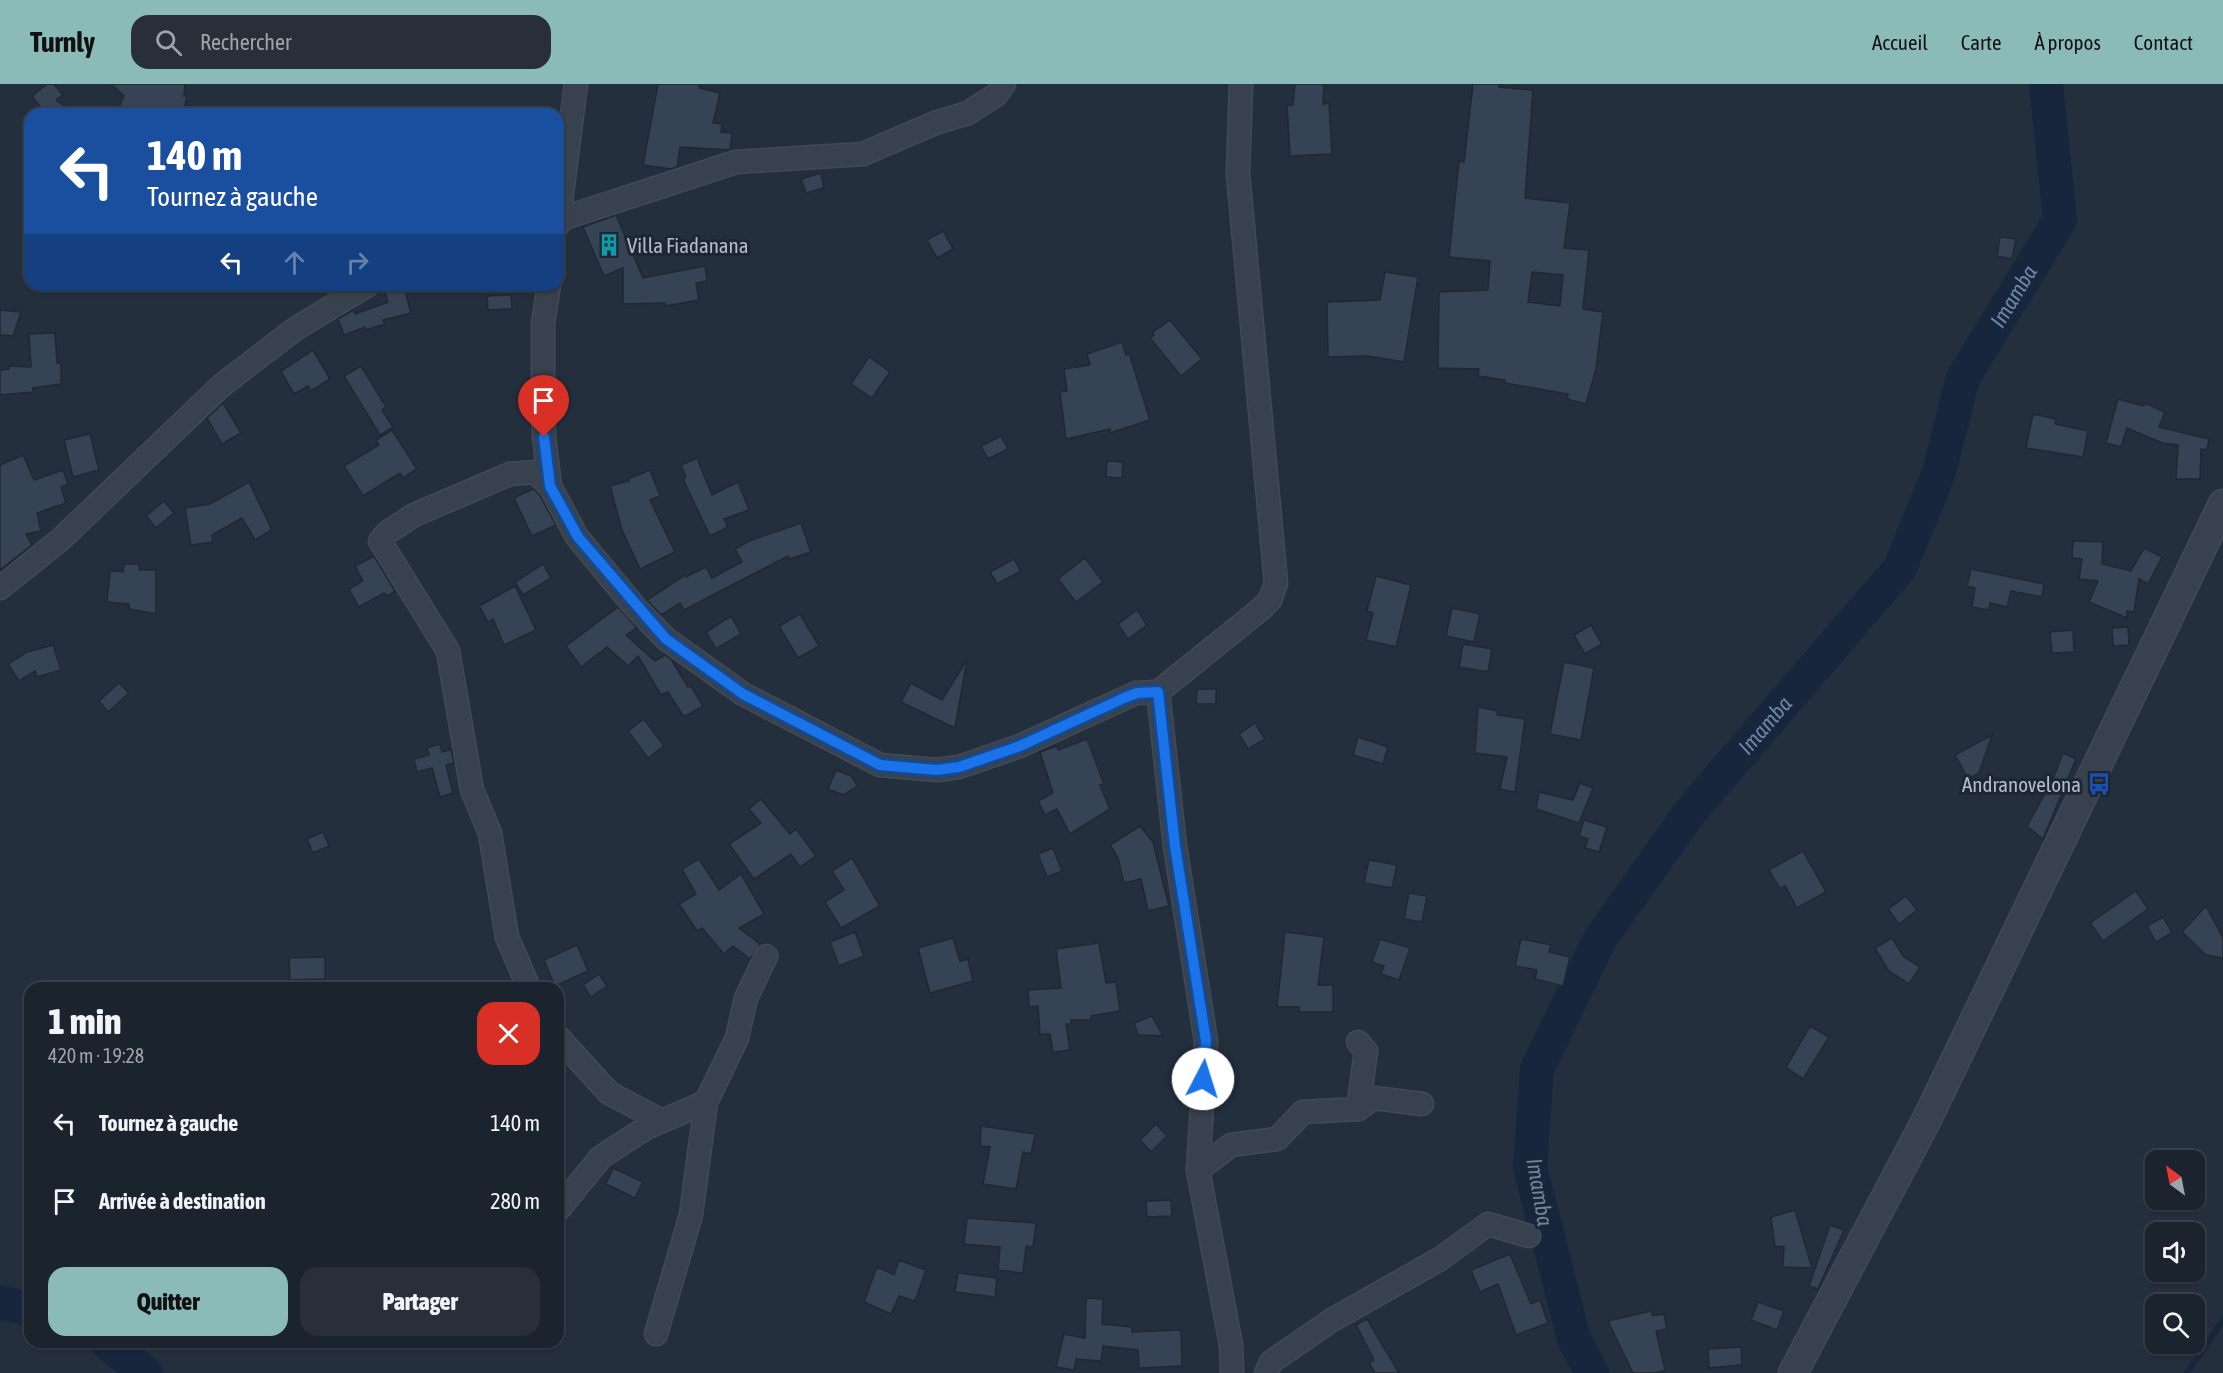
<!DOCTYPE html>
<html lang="fr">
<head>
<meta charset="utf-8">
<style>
	:root { --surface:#1b232e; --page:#282f3a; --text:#f1f3f6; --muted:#a0a4aa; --line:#39404a; --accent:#8bbbb9 }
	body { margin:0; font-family:"Asap Condensed",sans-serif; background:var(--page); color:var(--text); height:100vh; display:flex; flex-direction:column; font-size:22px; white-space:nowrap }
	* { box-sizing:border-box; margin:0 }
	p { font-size:20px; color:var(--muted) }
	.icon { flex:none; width:33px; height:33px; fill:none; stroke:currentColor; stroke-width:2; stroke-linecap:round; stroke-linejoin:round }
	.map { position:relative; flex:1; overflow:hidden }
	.side { position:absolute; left:24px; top:898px; width:540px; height:366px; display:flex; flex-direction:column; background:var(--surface); border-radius:18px; box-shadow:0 2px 4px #0004,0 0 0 2px var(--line) }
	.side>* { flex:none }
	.banner { position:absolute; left:24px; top:24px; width:540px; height:183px; border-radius:18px; box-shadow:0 2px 4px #0004,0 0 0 2px var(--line); background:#1a4fa0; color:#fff; overflow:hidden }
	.needle { width:39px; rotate:328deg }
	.tools { position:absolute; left:2145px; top:1066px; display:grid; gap:12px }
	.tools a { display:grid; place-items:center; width:60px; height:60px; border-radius:12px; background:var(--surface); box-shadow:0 2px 4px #0004,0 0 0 2px var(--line); font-size:30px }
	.pin { position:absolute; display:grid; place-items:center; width:51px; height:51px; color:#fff; margin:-62px -26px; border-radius:50% 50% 50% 0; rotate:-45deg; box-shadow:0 0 6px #0007 }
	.pin .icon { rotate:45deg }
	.me { position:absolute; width:66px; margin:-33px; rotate:5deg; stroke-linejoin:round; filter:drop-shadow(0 0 4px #0008) }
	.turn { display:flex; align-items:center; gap:21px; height:126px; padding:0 24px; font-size:27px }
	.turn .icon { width:78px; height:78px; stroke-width:2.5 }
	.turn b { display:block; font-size:42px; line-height:51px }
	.lanes { display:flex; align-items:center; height:57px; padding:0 24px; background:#0003; justify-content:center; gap:30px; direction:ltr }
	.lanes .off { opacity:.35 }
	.round { display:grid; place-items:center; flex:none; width:63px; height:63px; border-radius:18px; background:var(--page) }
	.headline { display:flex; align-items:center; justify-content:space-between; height:102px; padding:0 24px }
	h1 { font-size:36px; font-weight:800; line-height:45px }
	.button { display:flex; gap:12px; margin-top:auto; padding:12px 24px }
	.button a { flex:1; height:69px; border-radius:18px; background:var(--accent); color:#111; font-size:24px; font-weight:800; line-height:69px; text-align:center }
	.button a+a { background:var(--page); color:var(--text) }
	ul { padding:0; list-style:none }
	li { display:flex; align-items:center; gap:18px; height:78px; padding:0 24px }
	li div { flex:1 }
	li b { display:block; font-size:22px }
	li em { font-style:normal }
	header { display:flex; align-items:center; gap:36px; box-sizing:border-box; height:84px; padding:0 30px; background:var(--accent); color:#111 }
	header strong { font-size:28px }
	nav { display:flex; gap:33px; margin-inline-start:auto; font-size:21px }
	.search { width:420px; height:54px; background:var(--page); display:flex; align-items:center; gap:15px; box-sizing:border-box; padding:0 21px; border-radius:18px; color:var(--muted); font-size:22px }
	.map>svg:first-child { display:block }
</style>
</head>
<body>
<header>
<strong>Turnly</strong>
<div class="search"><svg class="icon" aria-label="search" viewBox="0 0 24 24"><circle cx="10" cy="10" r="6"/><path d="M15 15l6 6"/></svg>Rechercher</div>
<nav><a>Accueil</a><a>Carte</a><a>À propos</a><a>Contact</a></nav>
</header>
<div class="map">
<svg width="2223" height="1289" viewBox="0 0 2223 1289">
	<rect width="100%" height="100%" fill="#242f3e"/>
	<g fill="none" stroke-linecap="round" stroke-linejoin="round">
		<polyline stroke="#17263c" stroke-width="6" points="2187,1289 2223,1236"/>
		<g stroke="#17263c" stroke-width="34">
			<polyline points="0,1218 30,1226"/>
			<polyline points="106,1258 146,1289"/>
			<path id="s1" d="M1592 1289 1574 1255 1530 1083 1537 985 1600 855 1690 728 1900 484 1939 388 1963 294 2060 136 2046 0"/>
		</g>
	</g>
	<g fill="#364354" stroke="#1f2835" stroke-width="1.5" fill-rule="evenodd">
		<polygon points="47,0 54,0 63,11 56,16 76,30 46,30 32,12"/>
		<polygon points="111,0 185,0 184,12 187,12 183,30 116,30 124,12"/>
		<polygon points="658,0 700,0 699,4 720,9 713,39 722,40 721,48 732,49 730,66 680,63 677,83 671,85 643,81"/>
		<polygon points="1295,0 1324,0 1323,20 1329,19 1332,70 1290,72 1287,21 1293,21"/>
		<path d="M1473 0H1499V3L1533 6 1525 114 1570 119 1564 164 1589 166 1583 225 1603 228 1596 285 1586 320 1567 315 1568 310 1505 299V296L1478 292 1479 285 1438 284 1439 208 1488 206 1490 177 1449 173 1459 77 1464 78ZM1532 188 1563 191 1560 222 1528 218Z"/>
		<polygon points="821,89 824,104 806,109 801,95"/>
		<polygon points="616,131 643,194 705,182 707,197 696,199 699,216 665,222 665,219 623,220 623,184 604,192 583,143"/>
		<polygon points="943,147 953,165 937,174 927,156"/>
		<polygon points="2000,153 2016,155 2012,175 1997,172"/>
		<polygon points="1385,188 1418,193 1404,278 1368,272 1328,273 1327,218 1380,216"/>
		<polygon points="404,203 411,229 383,236 385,240 366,246 365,243 344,251 338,235 353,226 355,230 388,218 385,208"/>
		<polygon points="511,211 512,225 488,226 487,212"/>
		<polygon points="0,226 21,228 13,252 0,251"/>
		<polygon points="1170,236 1202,275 1181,292 1150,254 1154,251 1152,249"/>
		<polygon points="55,249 57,279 61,279 61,300 33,304 33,308 0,311 0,286 9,285 9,282 31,283 29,250"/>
		<polygon points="1122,258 1126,271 1129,269 1150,336 1110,349 1110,345 1066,355 1060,308 1067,307 1064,285 1090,281 1087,270"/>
		<polygon points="313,266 330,295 311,307 308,302 294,310 281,287"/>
		<polygon points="869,273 890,288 872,314 851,300"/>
		<polygon points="361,282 386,323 382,326 393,343 380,351 344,292"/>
		<polygon points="2118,315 2144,322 2145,319 2165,328 2159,343 2209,355 2207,366 2201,365 2200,395 2176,395 2178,361 2162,359 2127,344 2121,363 2106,359"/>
		<polygon points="223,319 241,349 222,360 207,334"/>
		<polygon points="2033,330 2056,335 2055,340 2088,347 2083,373 2026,364"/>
		<polygon points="392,346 417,385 403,394 400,389 363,412 344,382 379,361 376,356"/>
		<polygon points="90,350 99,386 73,393 64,356"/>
		<polygon points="1001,352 1008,365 988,375 981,362"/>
		<polygon points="23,371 34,396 63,386 68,400 61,403 66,419 37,429 41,447 26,450 32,461 0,486 0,381"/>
		<polygon points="697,374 712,411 738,398 749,426 724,435 728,443 710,452 683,395 686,393 681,381"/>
		<polygon points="1107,377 1123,378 1122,394 1106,393"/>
		<polygon points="650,386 660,412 650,416 675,468 640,485 622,446 610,402 629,397 628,395"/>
		<polygon points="249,398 272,446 255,456 242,434 212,451 213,458 191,461 185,424 210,420"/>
		<polygon points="533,405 539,410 556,441 532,452 514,414"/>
		<polygon points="164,417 174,429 156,444 146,432"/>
		<polygon points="801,439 811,468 789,475 788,472 684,526 680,519 661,531 647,516 685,491 686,493 706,483 712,494 742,478 735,465 749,457"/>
		<polygon points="2073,457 2103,458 2102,480 2131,487 2144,464 2162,473 2148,500 2139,495 2134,528 2127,527 2127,534 2089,518 2098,497 2079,495 2082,475 2072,474"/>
		<polygon points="374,472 395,507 387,512 384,509 359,523 349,505 363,497 355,482"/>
		<polygon points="1085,474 1103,498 1076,518 1058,495"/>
		<polygon points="1014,475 1021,487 997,500 990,488"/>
		<polygon points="124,480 139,480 139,486 156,486 156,530 129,525 129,520 107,518 110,487 123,488"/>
		<polygon points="543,480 551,494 523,511 515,498"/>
		<polygon points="1971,485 2044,500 2042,513 2011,507 2007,523 1990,519 1989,526 1972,523 1975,504 1967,502"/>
		<polygon points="1376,492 1411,501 1396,563 1366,556 1373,529 1367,527"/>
		<polygon points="515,502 536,546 504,561 493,535 488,538 479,522"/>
		<polygon points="618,523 637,544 626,551 655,577 665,571 671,575 688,603 691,602 703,622 684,633 668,608 661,611 638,572 628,582 607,563 581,583 566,562"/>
		<polygon points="1452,524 1480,530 1474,558 1446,552"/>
		<polygon points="1137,526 1147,541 1128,555 1118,540"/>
		<polygon points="800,530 819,562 798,574 779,542"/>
		<polygon points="731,532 741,550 716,565 706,548"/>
		<polygon points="1591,541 1602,560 1585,570 1574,551"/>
		<polygon points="2128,543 2129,561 2113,562 2112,544"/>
		<polygon points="2073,546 2074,568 2052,569 2050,548"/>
		<polygon points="1463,560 1492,565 1488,588 1459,583"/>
		<polygon points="53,561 61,586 37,593 35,587 19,597 8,580 27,568"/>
		<polygon points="967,576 955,644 901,618 911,599 942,616"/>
		<polygon points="1564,578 1594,584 1581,656 1550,650"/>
		<polygon points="119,599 129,609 108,628 99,617"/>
		<polygon points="1197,605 1216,605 1216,620 1196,620"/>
		<polygon points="1478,623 1498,627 1497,631 1525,635 1515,708 1500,705 1507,673 1475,669"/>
		<polygon points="644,635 664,662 648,674 628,647"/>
		<polygon points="1255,639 1265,655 1248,665 1239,650"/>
		<polygon points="1992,651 1979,689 1968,695 1955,671"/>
		<polygon points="1358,653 1388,663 1383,680 1353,671"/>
		<polygon points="1087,655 1104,700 1100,701 1110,725 1070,750 1057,725 1045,731 1038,717 1053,709 1040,668 1057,662 1058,666"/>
		<polygon points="440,660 442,668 451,665 454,679 446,681 453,709 440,713 432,684 417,688 414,675 429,671 427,664"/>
		<polygon points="2063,669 2076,675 2043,755 2027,742 2053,695"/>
		<polygon points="836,686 851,692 858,702 843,711 828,705"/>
		<polygon points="1580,699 1593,704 1579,739 1536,725 1539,708 1573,716"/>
		<polygon points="761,715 790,750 796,745 816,772 800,783 791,770 754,795 729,760 761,739 749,725"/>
		<polygon points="1584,736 1607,743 1599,768 1585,764 1588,755 1579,752"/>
		<polygon points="1140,742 1153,758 1169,822 1148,827 1141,795 1124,799 1118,774 1110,761"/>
		<polygon points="323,748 329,762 313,769 307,755"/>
		<polygon points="1053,764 1062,787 1047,793 1038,770"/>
		<polygon points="1803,767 1826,808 1797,824 1785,802 1780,805 1769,786"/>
		<polygon points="852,774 880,822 841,844 825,818 844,806 832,787"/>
		<polygon points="699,775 719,806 741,790 764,830 739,844 760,860 750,875 733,862 724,870 702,844 697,847 679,820 696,810 682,785"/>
		<polygon points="1369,776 1397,781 1392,804 1364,799"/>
		<polygon points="2136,807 2148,825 2103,857 2090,839"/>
		<polygon points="1409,809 1427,812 1422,838 1404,835"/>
		<polygon points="1906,812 1917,826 1899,840 1888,825"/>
		<polygon points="2206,822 2223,854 2223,874 2206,871 2182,848"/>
		<polygon points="2163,833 2172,849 2156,858 2147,842"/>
		<polygon points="855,848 864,872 839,882 830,858"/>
		<polygon points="1285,848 1324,853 1318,901 1333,901 1333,928 1299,928 1299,923 1277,923"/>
		<polygon points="953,854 960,877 968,875 973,897 930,909 918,864"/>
		<polygon points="1892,854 1903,872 1920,883 1909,900 1888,886 1875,864"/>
		<polygon points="1380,855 1410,864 1399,896 1381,890 1384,882 1372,878"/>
		<polygon points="1521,855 1551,861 1549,868 1570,873 1563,902 1535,895 1537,886 1515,882"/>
		<polygon points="1099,859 1106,899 1116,898 1120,927 1091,932 1091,936 1071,936 1071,940 1066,940 1070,966 1053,968 1050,950 1040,950 1038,922 1029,923 1028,906 1061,904 1056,865"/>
		<polygon points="577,861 588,887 555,902 544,876"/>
		<polygon points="325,873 325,895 290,896 289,874"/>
		<polygon points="599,890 607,902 591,913 583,901"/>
		<polygon points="1152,932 1163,952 1138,951 1134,939"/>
		<polygon points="1810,942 1829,953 1803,995 1786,983"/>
		<polygon points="1156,1040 1167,1052 1151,1068 1140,1056"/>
		<polygon points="981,1042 1035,1050 1031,1070 1023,1068 1016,1105 983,1100 990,1063 980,1062"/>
		<polygon points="613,1084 643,1098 635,1114 606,1100"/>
		<polygon points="1171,1116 1172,1132 1147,1133 1146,1117"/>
		<polygon points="1795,1126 1812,1184 1783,1183 1784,1162 1775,1163 1771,1133"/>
		<polygon points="967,1134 1036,1139 1033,1163 1026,1162 1023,1189 998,1186 1000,1163 964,1160"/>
		<polygon points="1830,1141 1844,1146 1818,1205 1809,1202"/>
		<polygon points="1510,1170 1531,1220 1540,1216 1548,1239 1516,1251 1498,1200 1480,1208 1471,1186"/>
		<polygon points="899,1176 926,1186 915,1217 899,1212 891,1230 864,1218 877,1183 894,1191"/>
		<polygon points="958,1189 997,1194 995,1213 955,1208"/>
		<polygon points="1086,1214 1103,1215 1102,1240 1132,1243 1132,1248 1181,1246 1182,1282 1139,1284 1138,1266 1103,1262 1101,1277 1076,1275 1074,1286 1056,1283 1064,1250 1085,1254"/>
		<polygon points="1758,1218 1784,1227 1777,1246 1751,1236"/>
		<polygon points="1651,1227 1653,1232 1664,1230 1667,1245 1656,1247 1665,1286 1655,1289 1633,1289 1608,1237"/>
		<polygon points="1367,1235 1399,1289 1375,1289 1369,1279 1374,1276 1356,1241"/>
		<polygon points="1741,1263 1742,1281 1709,1284 1708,1265"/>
	</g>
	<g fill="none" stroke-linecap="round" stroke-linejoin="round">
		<g stroke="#414a57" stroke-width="25">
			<g id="minor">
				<polyline points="558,136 736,78 863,70 935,39 968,29 996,11 1004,0"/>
				<polyline points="558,141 576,0"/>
				<polyline points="549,201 543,239 543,305 544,353 550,402 577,453 635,523 666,555 743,610 880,681 937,686 959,683 1020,662 1136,609 1158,608"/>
				<polyline points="0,504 60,456 221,302 295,245 368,201"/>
				<polyline points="529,904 507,853 490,749 472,706 448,567 380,457 388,448 414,431 510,390 535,388 550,402"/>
				<polyline points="558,953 609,1009 662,1037"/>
				<polyline points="1358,1025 1374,1014 1422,1020"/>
				<polyline points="1198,1086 1231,1061 1277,1055 1303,1028 1358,1025 1366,967 1358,958"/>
				<polyline points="558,1126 601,1073 646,1044 706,1018"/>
				<polyline points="656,1250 691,1131 706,1018 737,954 746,914 766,872"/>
				<polyline points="1232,1289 1231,1261 1198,1086 1206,957 1175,762 1158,608 1261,525 1270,516 1276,499 1238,90 1241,0"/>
				<polyline points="1266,1289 1271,1278 1332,1236 1440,1175 1488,1140 1529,1152"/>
			</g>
		</g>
		<g stroke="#414a57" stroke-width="31">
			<polyline id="tertiary" points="1793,1289 1927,1035 2223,420"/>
		</g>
		<use href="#minor" stroke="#38414e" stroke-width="22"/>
		<use href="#tertiary" stroke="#38414e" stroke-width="28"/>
	</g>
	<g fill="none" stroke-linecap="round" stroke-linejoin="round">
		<g stroke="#114b97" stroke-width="15">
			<polyline id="route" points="544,353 550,402 578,453 666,555 743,610 880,681 937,686 959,683 1020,662 1124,614 1137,609 1158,608 1175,762 1206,957 1203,995"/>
		</g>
		<use href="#route" stroke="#1a73e8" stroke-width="10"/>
	</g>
	<defs>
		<g id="building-bare" transform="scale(1.8)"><path d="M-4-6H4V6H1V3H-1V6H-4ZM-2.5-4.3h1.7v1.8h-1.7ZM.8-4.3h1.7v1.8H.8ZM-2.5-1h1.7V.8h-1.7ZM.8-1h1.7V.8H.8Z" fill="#0f9aa8" stroke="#1d2633" stroke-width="2.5" paint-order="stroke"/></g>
		<g id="bus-bare" transform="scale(1.8)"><path d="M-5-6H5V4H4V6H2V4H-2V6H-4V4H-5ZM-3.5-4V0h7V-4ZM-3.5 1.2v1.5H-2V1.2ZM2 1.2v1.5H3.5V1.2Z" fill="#1a4fb4" stroke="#1d2633" stroke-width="2.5" paint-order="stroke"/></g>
	</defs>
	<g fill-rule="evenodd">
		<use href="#building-bare" x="609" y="161"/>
		<use href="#bus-bare" x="2099" y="700"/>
	</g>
	<g text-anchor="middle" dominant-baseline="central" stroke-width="6" stroke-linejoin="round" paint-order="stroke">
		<g font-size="21" fill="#b4bcc9" stroke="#1d2633" text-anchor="start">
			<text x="627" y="161">Villa Fiadanana</text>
			<text x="2081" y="700" text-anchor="end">Andranovelona</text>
		</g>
		<g font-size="22" font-style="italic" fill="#6d86a8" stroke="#1d2633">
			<text stroke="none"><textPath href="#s1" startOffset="1233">Imamba</textPath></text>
			<text stroke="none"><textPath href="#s1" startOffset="729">Imamba</textPath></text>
			<text transform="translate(1540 1108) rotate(80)">Imamba</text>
		</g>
	</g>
</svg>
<div class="tools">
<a><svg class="needle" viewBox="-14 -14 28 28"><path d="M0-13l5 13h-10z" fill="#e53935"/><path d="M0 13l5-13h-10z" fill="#a0a4aa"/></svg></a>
<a><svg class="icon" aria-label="sound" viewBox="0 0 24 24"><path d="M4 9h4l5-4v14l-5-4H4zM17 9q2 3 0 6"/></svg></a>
<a><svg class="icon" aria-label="search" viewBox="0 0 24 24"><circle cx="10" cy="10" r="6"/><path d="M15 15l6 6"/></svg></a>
</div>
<div class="pin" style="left:544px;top:353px;background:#d93025"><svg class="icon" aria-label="arrive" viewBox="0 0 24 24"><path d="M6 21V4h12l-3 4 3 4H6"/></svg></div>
<svg class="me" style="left:1203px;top:995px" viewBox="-20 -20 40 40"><circle r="19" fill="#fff"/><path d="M0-13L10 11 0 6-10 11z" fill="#1a73e8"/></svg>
<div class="banner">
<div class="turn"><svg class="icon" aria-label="left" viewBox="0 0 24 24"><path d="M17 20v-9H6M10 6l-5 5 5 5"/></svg><div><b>140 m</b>Tournez à gauche</div></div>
<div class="lanes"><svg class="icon" aria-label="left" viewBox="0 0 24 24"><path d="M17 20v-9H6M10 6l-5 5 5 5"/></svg><svg class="icon off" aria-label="ahead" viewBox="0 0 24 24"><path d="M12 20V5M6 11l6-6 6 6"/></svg><svg class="icon off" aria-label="right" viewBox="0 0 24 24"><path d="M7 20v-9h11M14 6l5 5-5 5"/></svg></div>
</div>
<section class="side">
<div class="headline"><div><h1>1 min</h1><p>420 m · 19:28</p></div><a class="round" style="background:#d93025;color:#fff"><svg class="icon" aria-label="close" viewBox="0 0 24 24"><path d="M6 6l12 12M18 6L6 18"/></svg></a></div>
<ul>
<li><svg class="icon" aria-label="left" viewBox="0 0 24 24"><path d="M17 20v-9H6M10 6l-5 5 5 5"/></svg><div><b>Tournez à gauche</b></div><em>140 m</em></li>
<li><svg class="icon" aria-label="arrive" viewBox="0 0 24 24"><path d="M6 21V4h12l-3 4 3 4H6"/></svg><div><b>Arrivée à destination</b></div><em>280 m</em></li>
</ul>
<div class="button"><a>Quitter</a><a>Partager</a></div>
</section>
</div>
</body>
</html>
